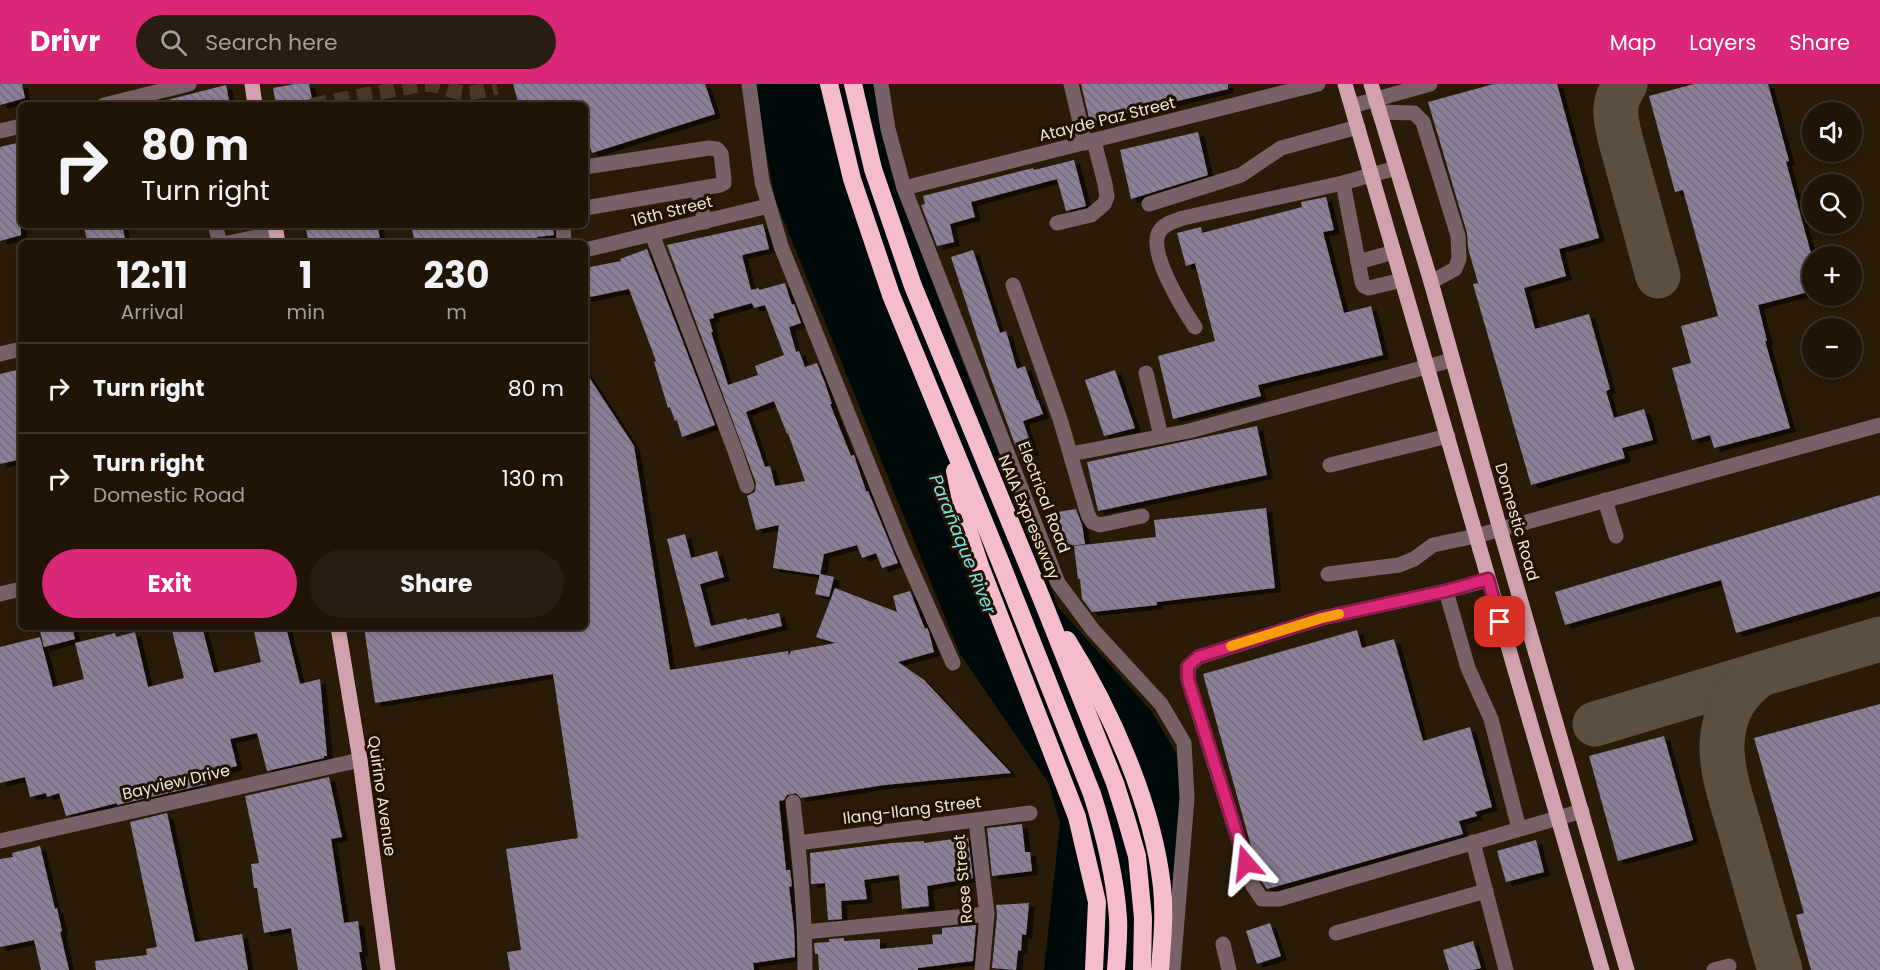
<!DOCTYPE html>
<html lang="en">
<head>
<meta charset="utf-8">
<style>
	:root { --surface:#201406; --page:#281d10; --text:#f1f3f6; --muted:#a29e9b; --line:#3d3328; --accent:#db2777 }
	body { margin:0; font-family:Poppins,sans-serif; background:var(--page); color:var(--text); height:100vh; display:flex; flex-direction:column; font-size:22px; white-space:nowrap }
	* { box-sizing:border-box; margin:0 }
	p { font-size:20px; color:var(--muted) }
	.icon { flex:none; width:33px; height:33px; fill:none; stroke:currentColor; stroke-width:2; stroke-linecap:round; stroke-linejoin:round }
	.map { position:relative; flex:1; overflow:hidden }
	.panel { position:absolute; left:18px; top:156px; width:570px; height:390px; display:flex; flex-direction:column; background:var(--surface); border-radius:9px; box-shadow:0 3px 9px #0003,0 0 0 2px var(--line) }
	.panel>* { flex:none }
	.guide { position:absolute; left:18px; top:18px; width:570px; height:126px; border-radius:9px; box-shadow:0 3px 9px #0003,0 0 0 2px var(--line); background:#201406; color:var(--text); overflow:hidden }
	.controls { position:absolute; left:1802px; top:18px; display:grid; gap:12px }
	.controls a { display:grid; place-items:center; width:60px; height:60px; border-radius:50%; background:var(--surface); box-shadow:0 3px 9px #0003,0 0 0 2px var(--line); font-size:30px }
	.pin { position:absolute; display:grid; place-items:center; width:51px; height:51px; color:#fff; margin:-26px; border-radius:12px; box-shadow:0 3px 9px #0006 }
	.me { position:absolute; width:66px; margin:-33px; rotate:343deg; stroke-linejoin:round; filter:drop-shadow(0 0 4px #0008) }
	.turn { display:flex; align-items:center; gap:21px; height:126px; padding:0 24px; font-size:27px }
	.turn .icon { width:78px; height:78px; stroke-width:2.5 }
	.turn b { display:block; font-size:42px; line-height:51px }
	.eta { display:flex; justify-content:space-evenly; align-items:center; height:102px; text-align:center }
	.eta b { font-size:36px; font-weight:700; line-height:42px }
	.cta { display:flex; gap:12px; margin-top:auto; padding:12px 24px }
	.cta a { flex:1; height:69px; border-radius:36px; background:var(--accent); color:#fff; font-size:24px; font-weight:700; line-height:69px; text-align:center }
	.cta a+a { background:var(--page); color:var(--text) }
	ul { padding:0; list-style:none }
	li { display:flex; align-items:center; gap:18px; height:90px; padding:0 24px; border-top:2px solid var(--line) }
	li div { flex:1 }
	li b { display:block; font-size:22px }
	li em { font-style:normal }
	header { display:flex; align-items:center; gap:36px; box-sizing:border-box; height:84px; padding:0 30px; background:var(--accent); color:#fff }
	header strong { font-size:28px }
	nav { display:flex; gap:33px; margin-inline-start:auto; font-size:21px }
	.search { width:420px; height:54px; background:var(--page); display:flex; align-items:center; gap:15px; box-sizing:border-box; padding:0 21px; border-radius:33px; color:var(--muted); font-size:22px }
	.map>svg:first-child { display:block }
</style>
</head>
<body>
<header>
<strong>Drivr</strong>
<div class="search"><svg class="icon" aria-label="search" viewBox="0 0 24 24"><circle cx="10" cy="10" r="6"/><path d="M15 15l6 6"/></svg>Search here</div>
<nav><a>Map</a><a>Layers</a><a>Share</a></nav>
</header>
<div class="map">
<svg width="1880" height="886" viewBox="0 0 1880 886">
	<defs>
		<pattern id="building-back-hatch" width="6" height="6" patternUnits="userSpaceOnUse" patternTransform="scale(1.5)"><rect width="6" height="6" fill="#8c7f98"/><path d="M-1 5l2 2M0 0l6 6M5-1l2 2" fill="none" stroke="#746a7a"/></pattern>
		<filter id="shadow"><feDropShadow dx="6" dy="4" stdDeviation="0" flood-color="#0009"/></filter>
	</defs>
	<rect width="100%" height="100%" fill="#2a1b08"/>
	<polygon fill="#00090a" points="753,0 874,0 891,88 966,288 1009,390 1058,523 1152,628 1189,692 1164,886 1044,886 1060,739 1048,698 960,570 775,115"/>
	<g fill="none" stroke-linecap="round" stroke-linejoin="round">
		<g stroke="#5e5040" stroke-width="45">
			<path d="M1625 0C1612 21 1615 32 1620 54L1658 192"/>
			<polyline points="1595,640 1761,590"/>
			<path d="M1780 886C1766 840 1754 795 1741 749 1733 720 1721 689 1722 659 1724 628 1736 607 1761 590L1880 555"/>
		</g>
	</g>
	<g fill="url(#building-back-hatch)" fill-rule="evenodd" filter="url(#shadow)">
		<polygon points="0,0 22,0 25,14 0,21"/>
		<polygon points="295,0 309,0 312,15 276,21 273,4"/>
		<polygon points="513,0 705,0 715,30 592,69 585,48 585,21 519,21"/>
		<polygon points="1081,0 1228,0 1228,5 1090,38"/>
		<polygon points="1494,0 1557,0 1599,154 1559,165 1566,192 1524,204 1535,245 1589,230 1610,305 1606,307 1614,334 1644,325 1653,356 1622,364 1625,374 1531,401 1473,200 1478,199 1468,164 1467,149 1428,18"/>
		<polygon points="1694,0 1768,0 1789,77 1786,78 1812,173 1812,207 1758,221 1767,257 1765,257 1790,344 1714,364 1710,351 1692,356 1672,284 1691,279 1681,242 1718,232 1683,106 1675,108 1649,12"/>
		<polygon points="226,1 230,21 167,21 167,16"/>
		<polygon points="1198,48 1208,91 1131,115 1120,66"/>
		<polygon points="21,58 21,151 0,157 0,63"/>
		<polygon points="1074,76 1086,122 1066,127 1057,95 971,118 975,133 950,140 954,158 937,162 921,121 925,120 923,112 1033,84 1034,86"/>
		<polygon points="1326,113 1334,146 1323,148 1344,229 1371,222 1383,271 1258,301 1261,312 1173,335 1158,272 1215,257 1195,179 1186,182 1177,149 1201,143 1202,149 1302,123 1301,118"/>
		<path d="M763 140 769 165 742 171 751 206 759 204V206L785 199 792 221 794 220 801 239 789 243 796 268 799 267 805 283 817 279 825 299 832 320H830L851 372 854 371 866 407H868L898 479 882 484 876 469 862 474 857 461 824 470 820 491 773 484 779 441 756 446 747 412 755 408 756 399 667 161ZM752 219 754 224 765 221 784 271 755 282 758 291 728 301 711 248H713L709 235 714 234 713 230ZM774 317 787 350 788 349 805 397 775 402 770 382 765 383 746 328Z"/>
		<polygon points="83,141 122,141 126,159 88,159"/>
		<polygon points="305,141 377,141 381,159 309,159"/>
		<polygon points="411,141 553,141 554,151 537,153 538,159 415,159"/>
		<polygon points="647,165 715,341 682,353 677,336 675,337 670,323 668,324 654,278 656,277 629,205 585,214 585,184 621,177 620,175"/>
		<polygon points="973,166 1000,249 1006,247 1017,285 1025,282 1037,317 1038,316 1043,330 1023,337 1033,367 1019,372 990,292 951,173"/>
		<polygon points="21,285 21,375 0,380 0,290"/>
		<polygon points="1115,286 1135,344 1104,352 1085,296"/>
		<polygon points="585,287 634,362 670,586 788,567 789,572 791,567 836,559 816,553 835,504 897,528 893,512 910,507 925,545 927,544 929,548 934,568 898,578 924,596 1011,689 884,701 801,714 796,709 787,711 784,716 779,717 786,786 790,786 792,802 789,803 794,844 795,873 753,879 754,886 510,886 507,868 521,866 506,765 578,754 553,590 375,619 364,543 585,543"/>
		<polygon points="1257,342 1267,391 1098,427 1087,378"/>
		<polygon points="1880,411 1880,507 1736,549 1721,496 1565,541 1555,508"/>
		<polygon points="1266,424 1275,504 1157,518 1157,521 1092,528 1082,515 1080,495 1078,495 1074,462 1156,453 1154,436"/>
		<polygon points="1076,425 1082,441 1085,460 1060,463 1045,430"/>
		<polygon points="685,450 691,474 717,467 724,493 700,500 711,542 746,534 747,536 779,529 782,542 695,563 667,455"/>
		<polygon points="820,490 834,493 829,513 815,510"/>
		<polygon points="39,543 72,543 75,555 44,563"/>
		<polygon points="171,543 202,543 214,589 261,578 254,548 274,543 286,543 300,600 320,595 327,672 324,672 324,674 267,687 257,649 230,655 237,682 204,690 207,700 117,721 117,719 66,732 59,709 47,713 46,709 30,713 25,693 0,699 0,563 40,553 53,603 84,595 75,559 115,549 116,553 135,548 148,603 184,594"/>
		<polygon points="1357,546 1362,564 1394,555 1423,657 1470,643 1492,723 1475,728 1477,732 1459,737 1463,750 1267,805 1262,798 1256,780 1203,590"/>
		<polygon points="1880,620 1880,886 1811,886 1796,831 1804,829 1754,654"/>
		<polygon points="1664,652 1693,756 1618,777 1589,672"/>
		<polygon points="329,693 342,753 331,755 344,839 358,837 362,868 359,868 362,886 298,886 291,844 264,849 257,804 254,804 251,780 259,779 245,712"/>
		<polygon points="167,729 195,858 242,850 248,886 96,886 95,877 147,871 146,865 157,863 130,738"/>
		<polygon points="1022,740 1025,768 1030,768 1032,787 992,792 987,744"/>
		<polygon points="968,753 973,794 927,802 929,822 902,825 899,791 864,796 867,815 841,817 842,835 828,836 825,799 811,800 810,769 892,759 924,757 924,759"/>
		<polygon points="1536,756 1544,788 1506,798 1497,767"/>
		<polygon points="40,762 55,825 57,824 62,847 60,848 69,886 41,886 34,856 0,863 0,775 13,773 12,769"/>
		<polygon points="1029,819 1026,851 1022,850 1021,867 1018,866 1016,886 992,884 997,831 996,821"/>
		<polygon points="1270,839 1281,872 1257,880 1246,847"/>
		<polygon points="976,841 973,877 918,884 918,886 819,886 818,870 815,870 814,859 829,858 829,855 844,854 844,857 880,855 880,865 933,860 932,851 942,850 942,844"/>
		<polygon points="1473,857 1481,884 1473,886 1449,886 1443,866"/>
	</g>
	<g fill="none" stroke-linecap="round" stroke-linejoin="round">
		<path stroke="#483927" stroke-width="15" stroke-dasharray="15 8" stroke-linecap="butt" d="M312 21 425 0C438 0 450 7 463 9 474 10 486 5 497 3"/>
		<g stroke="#776066" stroke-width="15">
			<polyline points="749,0 762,98 781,162 901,462 953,579"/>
			<polyline points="881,0 888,45 904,104 1058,499 1093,546 1161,620 1184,659 1187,714 1173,886"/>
			<polyline points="1071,0 1085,59"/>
			<polyline points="104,21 189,0"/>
			<polyline points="1352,22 1430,0"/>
			<polyline points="1379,28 1414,29 1423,38 1458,152 1459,175 1455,185 1431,198"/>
			<polyline points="0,47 21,42"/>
			<polyline points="585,83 709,64 717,65 721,70 724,95 724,99 720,101 585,124"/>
			<polyline points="1343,99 1396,84"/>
			<polyline points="904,104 1318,0"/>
			<polyline points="697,105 705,138"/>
			<polyline points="1149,120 1241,91 1281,64 1358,43"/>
			<polyline points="1057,139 1091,131 1104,120 1107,113 1105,100 1094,57"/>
			<polyline points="563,141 564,159"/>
			<polyline points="216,144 220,159"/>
			<polyline points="652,150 734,364 747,402"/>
			<polyline points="228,159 276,149"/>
			<polyline points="585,166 768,122"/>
			<polyline points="1358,178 1394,168"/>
			<polyline points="1013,201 1060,335 1088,431 1092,438 1100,441 1142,432"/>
			<path d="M1195 243C1183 225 1148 169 1159 148 1163 140 1175 137 1183 134L1343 99 1362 198 1364 202 1369 204 1402 196"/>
			<polyline points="0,270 21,265"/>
			<polyline points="1146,289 1161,352"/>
			<polyline points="1071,370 1189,347 1452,276"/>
			<polyline points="1330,381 1448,352"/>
			<polyline points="1605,416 1616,452"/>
			<polyline points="1328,490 1399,481 1414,475 1433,461 1476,452 1880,341"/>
			<polyline points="1446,507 1488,496"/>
			<polyline points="0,510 21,505"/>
			<path d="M793 718C800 774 805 830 805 886"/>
			<polyline points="976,737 987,830 982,886"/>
			<polyline points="1519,745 1491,635 1468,584 1446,507 1322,534 1199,573 1188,582 1188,596 1253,802 1262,815 1279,815 1582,727"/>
			<polyline points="0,757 360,676"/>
			<polyline points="1473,758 1506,886"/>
			<polyline points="798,759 1030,729"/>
			<polyline points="805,848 987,830"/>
			<polyline points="1336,849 1486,807"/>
			<polyline points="1223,860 1229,886"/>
			<polyline points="1714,886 1729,882"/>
		</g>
		<g stroke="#d1a2ae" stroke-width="15">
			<polyline points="252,0 255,21"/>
			<polyline points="1345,0 1602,886"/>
			<polyline points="1371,0 1431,198 1500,445 1627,886"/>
			<polyline points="275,141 278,159"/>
			<polyline points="338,543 360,676 388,886"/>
		</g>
		<g stroke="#f5bccb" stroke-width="18">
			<path d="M829 0 852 95 891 211 1000 477 1092 710C1105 751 1115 791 1118 834 1119 851 1117 869 1116 886"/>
			<polyline points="853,0 873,85 913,202 1043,518 1115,699 1126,734 1137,772 1143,834 1142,886"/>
			<polyline points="955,387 965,436 980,482 1077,733 1097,818 1094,886"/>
			<path d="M1067 556C1111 626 1153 721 1162 803 1165 831 1162 859 1160 886"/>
		</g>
	</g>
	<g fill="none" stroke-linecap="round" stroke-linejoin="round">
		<g stroke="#8e194d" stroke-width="15">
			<polyline id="route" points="1246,779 1188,596 1188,582 1198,573 1322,534 1446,507 1488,495 1500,538"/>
		</g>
		<use href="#route" stroke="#db2777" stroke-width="10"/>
		<polyline stroke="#f59e0b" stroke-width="10" points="1231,562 1322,534 1339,530"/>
	</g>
	<g text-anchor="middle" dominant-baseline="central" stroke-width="6" stroke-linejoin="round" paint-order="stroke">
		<g font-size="16" fill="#efe4d9" stroke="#201101">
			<text transform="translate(1107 35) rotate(-14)">Atayde Paz Street</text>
			<text transform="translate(672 127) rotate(-14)">16th Street</text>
			<text transform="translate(1044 413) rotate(69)">Electrical Road</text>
			<text transform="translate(1029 433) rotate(67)">NAIA Expressway</text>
			<text transform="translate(1517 438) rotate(74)">Domestic Road</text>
			<text transform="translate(176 698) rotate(-13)">Bayview Drive</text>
			<text transform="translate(382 712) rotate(82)">Quirino Avenue</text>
			<text transform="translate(912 726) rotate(-7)">Ilang-Ilang Street</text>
			<text transform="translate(963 795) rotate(-95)">Rose Street</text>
		</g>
		<g font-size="18" font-style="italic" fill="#77e0e5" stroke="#201101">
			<text transform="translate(963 460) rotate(68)">Parañaque River</text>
		</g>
	</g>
</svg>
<div class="controls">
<a><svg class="icon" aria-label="sound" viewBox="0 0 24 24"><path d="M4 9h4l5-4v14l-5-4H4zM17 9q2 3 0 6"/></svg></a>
<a><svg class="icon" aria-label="search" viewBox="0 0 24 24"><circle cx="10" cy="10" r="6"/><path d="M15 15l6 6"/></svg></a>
<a>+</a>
<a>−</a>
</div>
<div class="pin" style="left:1500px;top:538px;background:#d93025"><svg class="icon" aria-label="arrive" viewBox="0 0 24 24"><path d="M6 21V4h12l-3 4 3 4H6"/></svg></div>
<svg class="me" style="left:1246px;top:779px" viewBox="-20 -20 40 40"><path d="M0-17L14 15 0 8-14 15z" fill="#db2777" stroke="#fff" stroke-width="4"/></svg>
<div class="guide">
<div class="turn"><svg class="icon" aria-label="right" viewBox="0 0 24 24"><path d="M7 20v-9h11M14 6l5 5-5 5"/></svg><div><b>80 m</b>Turn right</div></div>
</div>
<section class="panel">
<div class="eta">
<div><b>12:11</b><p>Arrival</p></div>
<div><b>1</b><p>min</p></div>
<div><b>230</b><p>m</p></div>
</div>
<ul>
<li><svg class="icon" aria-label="right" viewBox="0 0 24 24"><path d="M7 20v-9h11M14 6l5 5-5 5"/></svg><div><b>Turn right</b></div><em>80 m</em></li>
<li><svg class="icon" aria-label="right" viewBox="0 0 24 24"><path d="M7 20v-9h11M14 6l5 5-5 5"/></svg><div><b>Turn right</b><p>Domestic Road</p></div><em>130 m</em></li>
</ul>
<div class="cta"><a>Exit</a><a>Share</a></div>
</section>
</div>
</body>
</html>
